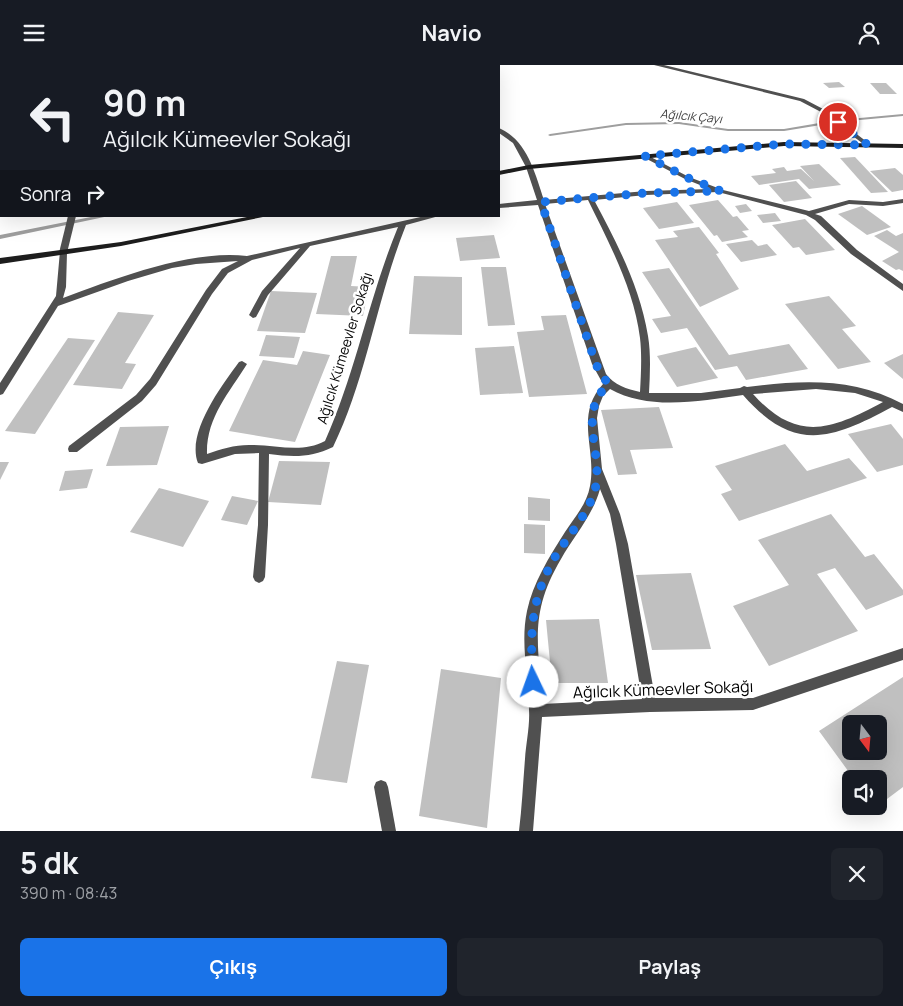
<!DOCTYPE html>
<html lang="tr">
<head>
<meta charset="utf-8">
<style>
	:root { --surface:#171b24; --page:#20242c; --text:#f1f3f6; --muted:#9ea1a6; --accent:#1a73e8 }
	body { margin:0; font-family:Manrope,sans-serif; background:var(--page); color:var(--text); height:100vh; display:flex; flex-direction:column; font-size:19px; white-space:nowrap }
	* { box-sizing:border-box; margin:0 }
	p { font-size:16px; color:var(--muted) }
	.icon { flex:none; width:28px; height:28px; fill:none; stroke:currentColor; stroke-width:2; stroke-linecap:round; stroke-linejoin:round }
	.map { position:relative; height:766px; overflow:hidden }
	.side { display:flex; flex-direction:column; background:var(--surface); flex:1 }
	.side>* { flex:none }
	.guide { position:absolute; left:0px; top:0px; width:500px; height:152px; box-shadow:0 5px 20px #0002; background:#171b24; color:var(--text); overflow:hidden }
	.needle { width:32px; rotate:164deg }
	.controls { position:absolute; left:842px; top:650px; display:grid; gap:10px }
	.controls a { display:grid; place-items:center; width:45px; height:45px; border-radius:8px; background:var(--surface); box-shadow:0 5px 20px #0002; font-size:25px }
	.pin { position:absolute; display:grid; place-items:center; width:42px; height:42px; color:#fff; margin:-21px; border:2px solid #fff; border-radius:50%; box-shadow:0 1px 5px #0007 }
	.me { position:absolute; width:55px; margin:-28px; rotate:357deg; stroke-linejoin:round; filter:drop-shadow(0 0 4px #0008) }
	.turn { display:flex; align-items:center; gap:18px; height:105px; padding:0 20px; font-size:22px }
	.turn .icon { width:65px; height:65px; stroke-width:2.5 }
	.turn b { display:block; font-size:35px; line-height:42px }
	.then { display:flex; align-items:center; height:48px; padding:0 20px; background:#0003; gap:10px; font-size:19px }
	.round { display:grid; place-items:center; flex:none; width:52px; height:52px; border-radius:8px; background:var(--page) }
	.head { display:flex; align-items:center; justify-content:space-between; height:85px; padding:0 20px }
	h1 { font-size:30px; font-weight:700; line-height:38px }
	.button { display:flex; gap:10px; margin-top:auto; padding:10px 20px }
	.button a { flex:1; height:58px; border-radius:8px; background:var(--accent); color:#fff; font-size:20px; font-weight:700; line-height:58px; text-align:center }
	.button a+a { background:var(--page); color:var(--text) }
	header { display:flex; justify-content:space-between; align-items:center; height:65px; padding:0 20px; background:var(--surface); font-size:22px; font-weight:700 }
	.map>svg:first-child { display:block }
</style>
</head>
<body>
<header><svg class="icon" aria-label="menu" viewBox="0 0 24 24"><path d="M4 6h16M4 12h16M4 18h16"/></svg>Navio<svg class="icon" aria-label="person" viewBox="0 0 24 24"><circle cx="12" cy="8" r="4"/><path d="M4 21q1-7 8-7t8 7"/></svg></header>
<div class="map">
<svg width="903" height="766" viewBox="0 0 903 766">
	<rect width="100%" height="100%" fill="#fff"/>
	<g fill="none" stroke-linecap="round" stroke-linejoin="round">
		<g fill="#9e9e9e" fill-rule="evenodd">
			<polygon points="903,49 903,51 849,56 847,55 849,54"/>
			<polygon points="831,56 833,56 833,58 784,66 728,66 679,59 626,60 550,71 548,70 550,69 626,58 679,57 728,64 784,64"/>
			<polygon points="96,151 109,151 0,174 0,170"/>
		</g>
	</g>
	<g fill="#c0c0c0" fill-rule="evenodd">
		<polygon points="839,17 845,22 829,23 823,18"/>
		<polygon points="870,18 886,18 897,29 880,29"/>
		<polygon points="855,92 888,127 871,128 840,93"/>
		<polygon points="819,99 841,120 809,124 799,114 759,120 751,111 776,108 772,104 784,102 787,106 801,104 814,116 800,101"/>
		<polygon points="895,103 903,110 903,125 892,127 870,106"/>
		<polygon points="796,116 812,133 784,137 769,120"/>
		<polygon points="718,135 733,152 737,151 749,165 742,166 748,172 722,177 717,170 714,171 689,140"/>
		<polygon points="677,137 694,158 659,164 643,143"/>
		<polygon points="746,139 752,146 740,148 735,141"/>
		<polygon points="862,141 891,162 867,170 838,149"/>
		<polygon points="775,148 781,156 763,158 757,150"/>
		<polygon points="805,154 835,185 806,190 799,182 793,183 772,160"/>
		<polygon points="699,162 719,188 716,189 739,224 700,242 655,175 678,172 673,166"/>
		<polygon points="887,165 896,171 903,168 903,206 899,204 896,205 882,196 899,187 874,171"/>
		<polygon points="494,170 500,193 460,196 456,173"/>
		<polygon points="752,175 758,181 767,179 777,190 741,197 726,179"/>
		<polygon points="331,191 357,191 351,221 369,222 363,251 316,249"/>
		<polygon points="481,202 506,202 515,260 488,261"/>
		<polygon points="669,203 729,290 789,279 808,304 746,315 737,301 715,305 687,263 661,268 652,254 671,251 642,207"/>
		<polygon points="414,211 462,212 462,270 409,269"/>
		<polygon points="271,226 317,228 305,268 257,266"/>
		<polygon points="829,231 856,261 842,264 871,297 838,304 785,239"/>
		<polygon points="118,247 154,250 125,298 136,299 122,324 73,320"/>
		<polygon points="566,250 587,329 529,332 517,267 544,265 541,251"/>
		<polygon points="266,270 300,272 294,293 259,291"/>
		<polygon points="68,273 95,275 35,369 5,366"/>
		<polygon points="514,281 523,328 480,330 475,283"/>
		<polygon points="696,282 718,313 677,322 657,291"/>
		<polygon points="303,286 330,290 295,377 229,366 263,295 297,300"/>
		<polygon points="903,289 903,314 884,298"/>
		<polygon points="659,342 673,383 630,385 637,409 618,410 601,345"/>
		<polygon points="891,359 903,374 903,400 877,407 848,369"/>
		<polygon points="169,361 157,400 106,401 120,362"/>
		<polygon points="785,379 807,406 849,393 867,413 739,456 721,429 732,425 715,401"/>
		<polygon points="279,396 330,397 321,440 268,437"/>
		<polygon points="0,397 9,397 0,415"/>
		<polygon points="93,404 87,423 59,426 65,406"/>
		<polygon points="159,423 209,436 183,482 130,467"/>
		<polygon points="232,431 258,436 247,460 221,455"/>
		<polygon points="528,432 550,434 550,456 528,455"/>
		<polygon points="831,449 865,492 874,489 903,525 903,530 866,545 835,503 817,509 858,566 769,601 733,541 789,520 758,475"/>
		<polygon points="524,459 545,460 545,489 524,488"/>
		<polygon points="691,508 711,584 652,585 636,510"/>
		<polygon points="599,554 608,618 552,618 546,555"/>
		<polygon points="337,596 369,600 347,718 311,713"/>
		<polygon points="441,604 501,613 487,763 419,751"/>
		<path d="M903 612V722L879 740V714H854L819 666ZM851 659H879V686H851Z"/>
	</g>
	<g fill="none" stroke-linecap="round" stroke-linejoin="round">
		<polygon fill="#505050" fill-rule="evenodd" points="68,151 76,151 67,188 63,190 59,188"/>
		<g fill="#505050" fill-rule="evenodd">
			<polygon points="654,0 664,0 804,34 825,45 871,80 866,81 821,47 800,36"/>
			<rect x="0" y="57" width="1" height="4"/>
			<path d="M499 63C527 75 535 108 544 135L646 126 710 124 685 114 643 92 642 91 645 89 689 112 723 125 809 146 849 135 883 137 903 134V138L883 141 849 139 815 149 821 151 857 185 903 219V226L851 189 815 155 806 150 718 127 646 130 594 135C617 178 640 222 648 271 651 289 650 309 649 328H701L740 323 744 321 747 322C801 315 854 312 903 339V347L892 342C831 375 794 388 743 330 700 336 649 346 610 324L603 331 599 341 597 353 602 404 620 449 628 479 655 633H753L903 583V595L753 645 650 647 542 652 533 766H519C522 742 523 718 525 694 526 678 530 661 529 645 529 612 520 579 527 546 533 518 549 492 565 467 574 453 587 439 590 421 597 384 574 351 603 319L592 299 538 140 499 143V139L537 135 526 102 513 78 499 68ZM588 135C609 178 634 224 640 273 642 290 641 309 640 327 627 324 614 320 606 309L545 139ZM816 324 855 328 883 337C831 365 797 378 753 329ZM600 424 610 449 616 479 642 634 542 639C539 579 528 550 561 494 574 471 593 450 600 424Z"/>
			<path d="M425 151H439L406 160C377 232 367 312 333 382 311 393 292 392 269 389L268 460 265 512 263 516 259 518 255 516 253 512 258 460 259 388 235 389 202 399 198 398C186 368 222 320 239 297L242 296 247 299C229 328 206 353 207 389 221 384 234 380 249 380 275 379 301 389 325 376 356 307 369 232 398 162L310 181 268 230 256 252 253 253 249 250 262 226 300 183 252 195 228 208 212 229 156 320 142 336 77 387H69L68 384 69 381 136 330 150 314 206 225 222 204 238 196 196 199 172 203 128 216 58 241 3 329 0 330V318L56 231 60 186H63L67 188 66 222 63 233C114 214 192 184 247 191Z"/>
			<polygon points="381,715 386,717 388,722 396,766 382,766 374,722 376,717"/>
		</g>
		<g fill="#1d1d1d" fill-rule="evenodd">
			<polygon points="784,77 903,79 903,83 784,81 529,104 499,110 499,106 529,100"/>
			<polygon points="252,151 268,151 121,181 0,199 0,193 121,177"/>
		</g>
	</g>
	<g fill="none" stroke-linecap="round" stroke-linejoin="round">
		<path stroke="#1a73e8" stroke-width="9" stroke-dasharray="0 16.2" d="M533 617C530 569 530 535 555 492 569 469 591 446 596 420 602 385 577 346 609 319L601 310 596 299 541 137 646 128 721 126 688 113 645 91 784 79 868 80 838 57"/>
	</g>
	<g text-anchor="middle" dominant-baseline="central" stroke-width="5" stroke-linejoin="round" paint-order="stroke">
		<g font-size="12" font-style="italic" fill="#3f3f3f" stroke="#fff">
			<text transform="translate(691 51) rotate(5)">Ağılcık Çayı</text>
		</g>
		<g font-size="14" fill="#000" stroke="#fff">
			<text transform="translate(344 283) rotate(-73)">Ağılcık Kümeevler Sokağı</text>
		</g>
		<g font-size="16" fill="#000" stroke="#fff">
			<text transform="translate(663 624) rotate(-2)">Ağılcık Kümeevler Sokağı</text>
		</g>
	</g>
</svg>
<div class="controls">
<a><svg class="needle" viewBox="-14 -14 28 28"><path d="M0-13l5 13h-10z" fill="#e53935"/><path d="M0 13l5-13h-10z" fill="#9ea1a6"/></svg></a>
<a><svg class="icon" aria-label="sound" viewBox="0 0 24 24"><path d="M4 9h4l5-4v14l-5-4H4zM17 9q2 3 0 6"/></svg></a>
</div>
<div class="pin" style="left:838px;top:57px;background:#d93025"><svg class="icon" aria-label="arrive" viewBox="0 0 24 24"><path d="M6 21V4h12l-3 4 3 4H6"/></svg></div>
<svg class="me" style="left:533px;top:617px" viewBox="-20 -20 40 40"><circle r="19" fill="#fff"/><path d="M0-13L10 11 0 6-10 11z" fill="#1a73e8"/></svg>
<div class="guide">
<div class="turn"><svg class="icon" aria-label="left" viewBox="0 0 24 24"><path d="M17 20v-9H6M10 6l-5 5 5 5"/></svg><div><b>90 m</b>Ağılcık Kümeevler Sokağı</div></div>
<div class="then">Sonra<svg class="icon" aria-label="right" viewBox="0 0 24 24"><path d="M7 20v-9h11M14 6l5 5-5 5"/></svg></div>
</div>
</div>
<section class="side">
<div class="head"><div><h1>5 dk</h1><p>390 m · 08:43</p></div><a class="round"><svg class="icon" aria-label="close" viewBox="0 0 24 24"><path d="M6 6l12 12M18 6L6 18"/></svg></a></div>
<div class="button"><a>Çıkış</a><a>Paylaş</a></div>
</section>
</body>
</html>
